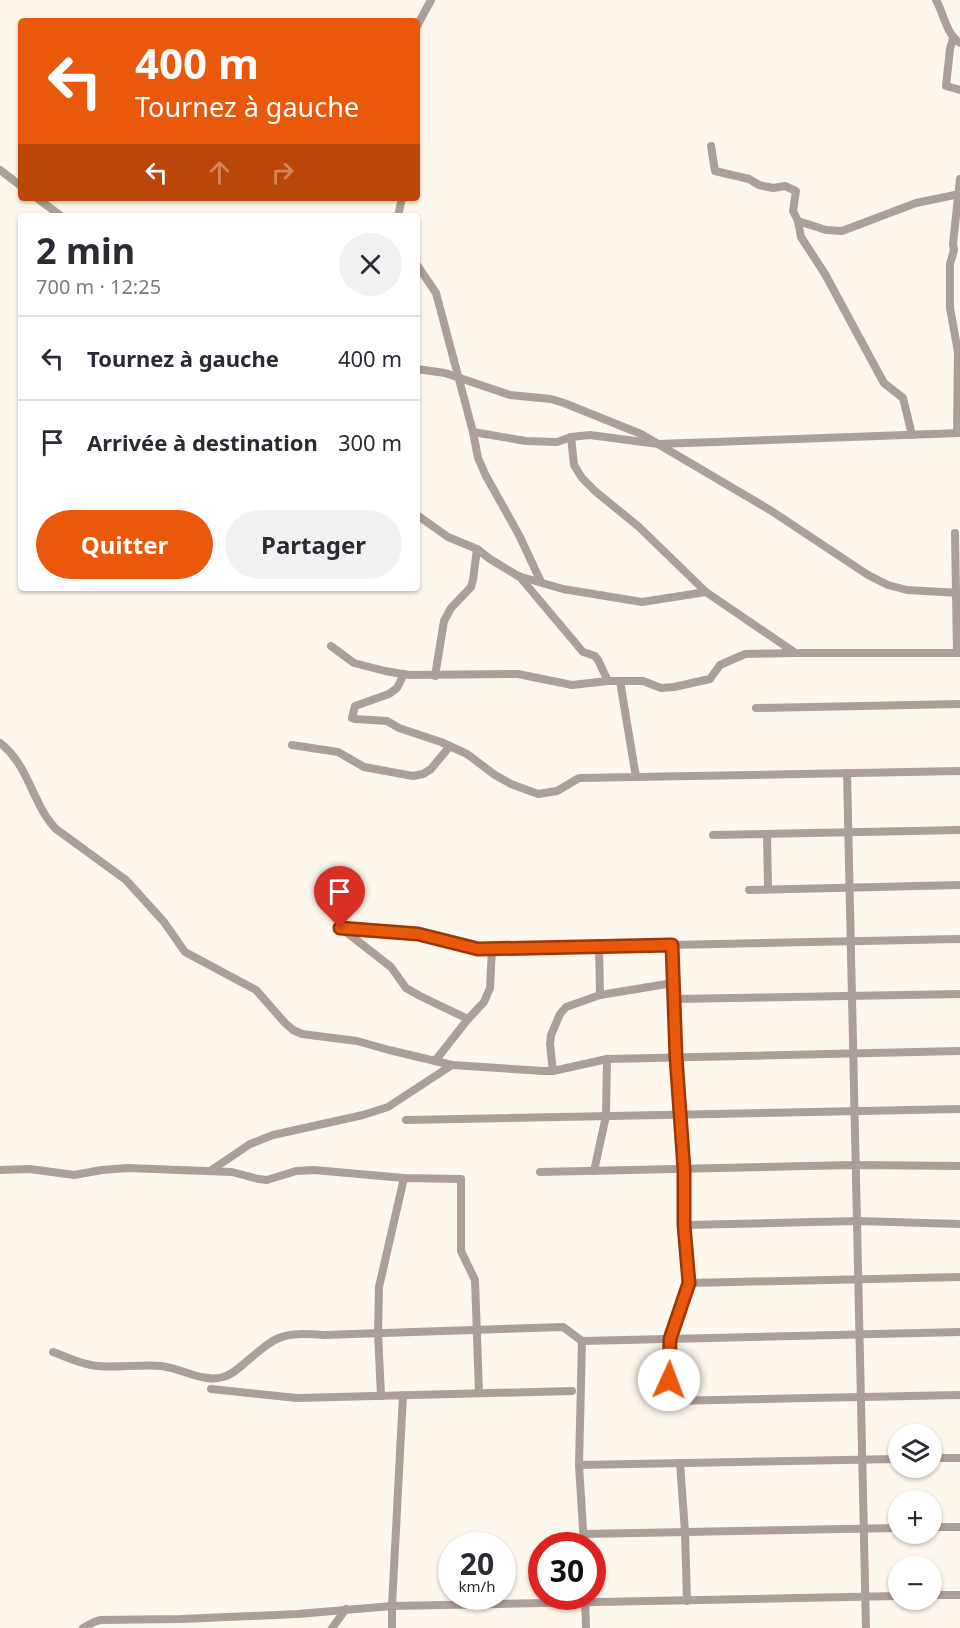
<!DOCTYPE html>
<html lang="fr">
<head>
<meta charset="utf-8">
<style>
	:root { --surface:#fff; --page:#f2f2f3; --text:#2b2b33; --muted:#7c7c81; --line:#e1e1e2; --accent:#ea580c }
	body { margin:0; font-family:"Noto Sans",sans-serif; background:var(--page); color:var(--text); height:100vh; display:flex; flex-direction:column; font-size:22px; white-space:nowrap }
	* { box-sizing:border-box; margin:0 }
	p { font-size:20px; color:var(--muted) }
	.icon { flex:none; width:33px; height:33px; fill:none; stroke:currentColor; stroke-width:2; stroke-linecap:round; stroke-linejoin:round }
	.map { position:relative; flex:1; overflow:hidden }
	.drawer { position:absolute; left:18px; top:213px; width:402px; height:378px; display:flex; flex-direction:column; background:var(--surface); border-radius:6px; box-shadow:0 2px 4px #0004 }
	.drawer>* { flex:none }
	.top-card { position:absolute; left:18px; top:18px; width:402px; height:183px; border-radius:6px; box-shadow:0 2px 4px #0004; background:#ea580c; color:#fff; overflow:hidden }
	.buttons { position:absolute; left:888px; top:1424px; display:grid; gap:12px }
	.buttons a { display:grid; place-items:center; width:54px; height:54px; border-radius:50%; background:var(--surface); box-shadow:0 2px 4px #0004; font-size:30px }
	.speed { position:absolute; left:438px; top:1532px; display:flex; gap:12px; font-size:30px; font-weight:700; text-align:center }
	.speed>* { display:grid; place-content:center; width:78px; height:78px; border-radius:50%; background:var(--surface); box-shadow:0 2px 4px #0004; line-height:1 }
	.speed small { font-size:15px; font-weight:400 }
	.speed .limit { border:9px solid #d22; background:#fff; color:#111 }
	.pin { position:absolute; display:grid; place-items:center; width:51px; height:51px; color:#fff; margin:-62px -26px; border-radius:50% 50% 50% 0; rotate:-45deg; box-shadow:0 0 6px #0007 }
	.pin .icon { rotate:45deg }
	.me { position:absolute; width:66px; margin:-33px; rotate:2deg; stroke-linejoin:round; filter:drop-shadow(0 0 4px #0008) }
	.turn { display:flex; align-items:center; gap:21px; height:126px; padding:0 18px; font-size:27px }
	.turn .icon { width:78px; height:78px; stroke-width:2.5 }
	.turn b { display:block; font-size:42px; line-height:51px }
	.lanes { display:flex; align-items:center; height:57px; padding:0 18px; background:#0003; justify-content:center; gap:30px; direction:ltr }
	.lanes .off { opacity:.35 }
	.round { display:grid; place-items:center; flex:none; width:63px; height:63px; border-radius:32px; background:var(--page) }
	.summary { display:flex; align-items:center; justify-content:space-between; height:102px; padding:0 18px }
	h1 { font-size:36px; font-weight:700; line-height:45px }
	.primary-button { display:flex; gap:12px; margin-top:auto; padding:12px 18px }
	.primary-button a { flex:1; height:69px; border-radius:36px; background:var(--accent); color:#fff; font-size:24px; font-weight:700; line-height:69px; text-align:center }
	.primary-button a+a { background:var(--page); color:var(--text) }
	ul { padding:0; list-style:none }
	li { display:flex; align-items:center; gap:18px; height:84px; padding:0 18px; border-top:2px solid var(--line) }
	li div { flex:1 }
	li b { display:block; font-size:22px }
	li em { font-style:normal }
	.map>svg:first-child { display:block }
</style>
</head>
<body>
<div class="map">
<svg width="960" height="1628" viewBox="0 0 960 1628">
	<rect width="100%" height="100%" fill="#fef7ed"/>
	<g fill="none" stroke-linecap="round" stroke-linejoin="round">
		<g stroke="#ac9e99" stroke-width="8">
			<path d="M936 0C944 14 946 34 960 43"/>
			<polyline points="417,26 431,0"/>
			<polyline points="953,38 950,49 946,86 960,90"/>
			<polyline points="711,146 715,171 749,179 759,185 773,188 785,186 796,191 793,211 798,221 826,230 842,231 916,203 960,194"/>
			<polyline points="0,170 21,186"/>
			<polyline points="37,198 61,216"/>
			<polyline points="398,216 402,198"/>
			<polyline points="798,221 801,237 825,274 879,374 884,383 903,398 912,435"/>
			<polyline points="417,265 436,293 473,432 478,458 486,476 519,535 541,582"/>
			<polyline points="417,369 445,373 510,395 551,399 564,403 641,434 770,510 868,575 888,585 907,590 960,593"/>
			<polyline points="473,432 526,441 557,442 571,437 590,435 658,444 960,433"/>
			<polyline points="957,433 958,352 950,308 950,264 954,250 953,244 960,179"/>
			<polyline points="571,437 574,465 582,478 595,491 639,527 706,592"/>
			<polyline points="417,515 448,537 477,549 490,559 518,576 563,589 642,602 706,592 794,652"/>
			<polyline points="955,533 957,653"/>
			<polyline points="519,576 583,652 595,656 598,660 608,681"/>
			<polyline points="331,646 354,663 385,671 409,675 518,674 572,685 608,681 643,681 661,688 674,687 710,679 720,665 745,654 794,653 960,653"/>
			<polyline points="404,674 397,688 389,694 355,706 352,718 355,719 387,721 399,728 441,742 467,754 495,775 511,784 538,794 557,791 579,778 636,777 620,681"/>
			<polyline points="435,676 444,621 451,608 471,587 473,580 477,549"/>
			<polyline points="756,708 960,704"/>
			<path d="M0 743C29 765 32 804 56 829L126 880 164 922 185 952 256 990 285 1023 293 1030 302 1034 357 1041 389 1050 452 1065 543 1071H553L607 1059 960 1051"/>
			<polyline points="292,745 338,752 364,767 413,776 423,774 431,769 450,746"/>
			<polyline points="847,773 866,1628"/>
			<polyline points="636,777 960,771"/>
			<polyline points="767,834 768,889"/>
			<polyline points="713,835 960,830"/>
			<polyline points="749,890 960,885"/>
			<polyline points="341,928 418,934 478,949 960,939"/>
			<polyline points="341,928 391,967 406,988 420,996 468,1019"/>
			<polyline points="672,945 676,1057 684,1169 684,1225 689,1283 670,1339 668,1401 960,1395"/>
			<polyline points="599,946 600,995"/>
			<polyline points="674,999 960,994"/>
			<polyline points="435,1061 468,1019 484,1002 490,988 492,949"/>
			<polyline points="553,1071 550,1044 551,1035 560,1014 566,1007 600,995 673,983"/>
			<polyline points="406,1120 960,1109"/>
			<polyline points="0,1170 30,1169 74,1175 102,1170 127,1168 232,1172 258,1179 267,1180 296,1171 314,1170 404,1178 461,1179 461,1251 475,1280 479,1393"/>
			<polyline points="210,1171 250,1144 273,1135 363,1115 388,1107 452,1065"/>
			<polyline points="594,1171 606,1116 607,1059"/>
			<polyline points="540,1172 855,1165 960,1166"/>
			<polyline points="684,1225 857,1221 960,1224"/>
			<polyline points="689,1283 960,1277"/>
			<polyline points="582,1341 579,1465 584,1545"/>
			<path d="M53 1352C67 1357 82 1365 97 1366 118 1368 140 1364 161 1366 181 1368 203 1383 223 1377 232 1375 239 1368 246 1362 278 1335 281 1332 324 1335L563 1327 582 1341 960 1332"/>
			<polyline points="211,1389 297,1398 572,1391"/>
			<polyline points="381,1396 378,1333 379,1287 404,1178"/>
			<polyline points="932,1458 960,1458"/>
			<polyline points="680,1463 685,1532 687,1601"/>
			<polyline points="579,1465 898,1459"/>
			<polyline points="932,1527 960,1527"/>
			<polyline points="584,1534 898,1528"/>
			<polyline points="932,1595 960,1595"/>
			<polyline points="585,1596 586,1628"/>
			<polyline points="83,1628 94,1622 100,1620 181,1619 298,1614 392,1606 898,1596"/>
			<polyline points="332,1628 346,1609"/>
			<polyline points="392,1628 392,1606 403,1395"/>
		</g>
	</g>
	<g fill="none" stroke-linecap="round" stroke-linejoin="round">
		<g stroke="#983908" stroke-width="15">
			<polyline id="route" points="340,928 418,934 478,949 672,945 676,1057 684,1169 684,1225 689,1283 670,1339 669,1380"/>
		</g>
		<use href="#route" stroke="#ea580c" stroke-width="10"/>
	</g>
</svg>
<div class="buttons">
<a><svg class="icon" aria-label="layers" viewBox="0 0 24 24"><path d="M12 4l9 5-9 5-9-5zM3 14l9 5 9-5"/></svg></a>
<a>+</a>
<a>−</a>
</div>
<div class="speed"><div>20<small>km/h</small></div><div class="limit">30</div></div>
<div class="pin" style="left:340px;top:928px;background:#d93025"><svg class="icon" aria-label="arrive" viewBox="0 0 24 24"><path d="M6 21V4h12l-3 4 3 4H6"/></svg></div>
<svg class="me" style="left:669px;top:1380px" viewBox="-20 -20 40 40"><circle r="19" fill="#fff"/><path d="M0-13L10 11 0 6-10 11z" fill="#ea580c"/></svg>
<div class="top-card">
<div class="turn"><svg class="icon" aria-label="left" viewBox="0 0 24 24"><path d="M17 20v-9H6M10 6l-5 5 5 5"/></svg><div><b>400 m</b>Tournez à gauche</div></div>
<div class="lanes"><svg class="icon" aria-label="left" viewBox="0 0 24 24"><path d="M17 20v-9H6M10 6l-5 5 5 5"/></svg><svg class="icon off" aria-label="ahead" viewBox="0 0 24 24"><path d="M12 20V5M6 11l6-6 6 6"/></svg><svg class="icon off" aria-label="right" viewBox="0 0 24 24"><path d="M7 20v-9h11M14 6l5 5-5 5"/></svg></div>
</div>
<section class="drawer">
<div class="summary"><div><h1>2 min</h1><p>700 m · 12:25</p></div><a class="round"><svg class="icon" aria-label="close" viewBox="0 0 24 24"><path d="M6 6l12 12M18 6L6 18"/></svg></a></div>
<ul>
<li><svg class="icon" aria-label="left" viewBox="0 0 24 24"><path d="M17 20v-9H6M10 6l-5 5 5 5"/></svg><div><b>Tournez à gauche</b></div><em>400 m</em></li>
<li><svg class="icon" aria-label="arrive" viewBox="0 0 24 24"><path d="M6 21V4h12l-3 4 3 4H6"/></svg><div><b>Arrivée à destination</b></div><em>300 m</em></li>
</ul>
<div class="primary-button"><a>Quitter</a><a>Partager</a></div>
</section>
</div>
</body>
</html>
